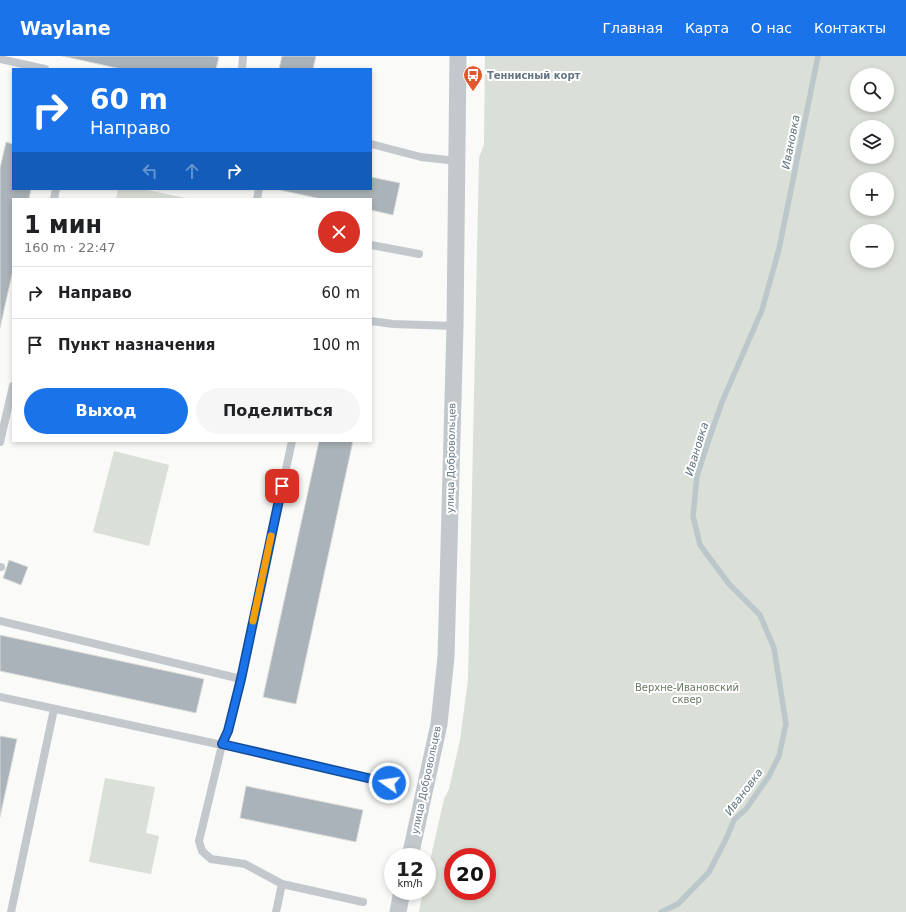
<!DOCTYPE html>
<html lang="ru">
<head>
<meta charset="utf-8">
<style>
	:root { --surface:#fff; --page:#f6f6f6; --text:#202124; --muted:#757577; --line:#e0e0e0; --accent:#1a73e8 }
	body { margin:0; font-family:"DejaVu Sans",sans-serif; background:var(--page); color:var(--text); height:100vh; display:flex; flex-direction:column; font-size:15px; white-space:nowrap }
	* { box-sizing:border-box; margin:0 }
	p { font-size:13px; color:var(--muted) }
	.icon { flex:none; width:22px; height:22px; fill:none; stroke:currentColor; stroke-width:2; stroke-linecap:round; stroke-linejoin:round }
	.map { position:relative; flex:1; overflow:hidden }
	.sheet { position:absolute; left:12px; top:142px; width:360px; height:244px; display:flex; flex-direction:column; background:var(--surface); border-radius:0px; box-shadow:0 2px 6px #0003 }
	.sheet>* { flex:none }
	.top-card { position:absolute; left:12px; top:12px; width:360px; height:122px; border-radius:0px; box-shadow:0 2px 6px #0003; background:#1a73e8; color:#fff; overflow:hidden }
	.tools { position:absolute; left:850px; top:12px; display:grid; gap:8px }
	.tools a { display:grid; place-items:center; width:44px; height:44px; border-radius:50%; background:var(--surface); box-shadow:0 2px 6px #0003; font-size:20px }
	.speed { position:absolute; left:384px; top:792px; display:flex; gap:8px; font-size:20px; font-weight:700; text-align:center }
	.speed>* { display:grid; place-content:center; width:52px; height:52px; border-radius:50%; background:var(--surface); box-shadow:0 2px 6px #0003; line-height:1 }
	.speed small { font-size:10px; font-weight:400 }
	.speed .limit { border:6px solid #d22; background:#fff; color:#111 }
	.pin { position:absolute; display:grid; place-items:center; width:34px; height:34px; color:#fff; margin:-17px; border-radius:8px; box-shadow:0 2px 6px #0006 }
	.me { position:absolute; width:44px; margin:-22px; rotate:283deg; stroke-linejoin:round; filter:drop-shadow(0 0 3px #0008) }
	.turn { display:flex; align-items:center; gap:14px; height:84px; padding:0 12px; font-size:18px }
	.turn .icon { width:52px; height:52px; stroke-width:2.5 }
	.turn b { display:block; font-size:28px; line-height:34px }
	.lanes { display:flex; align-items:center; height:38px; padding:0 12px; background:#0003; justify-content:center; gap:20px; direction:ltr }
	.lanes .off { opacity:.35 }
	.round { display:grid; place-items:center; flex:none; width:42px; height:42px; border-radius:21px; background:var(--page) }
	.headline { display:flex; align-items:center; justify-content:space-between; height:68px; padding:0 12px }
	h1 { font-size:24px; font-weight:600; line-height:30px }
	.button { display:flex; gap:8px; margin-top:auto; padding:8px 12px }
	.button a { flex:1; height:46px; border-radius:24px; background:var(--accent); color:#fff; font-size:16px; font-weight:600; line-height:46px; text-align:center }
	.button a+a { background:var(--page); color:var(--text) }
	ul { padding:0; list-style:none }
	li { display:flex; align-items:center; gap:12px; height:52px; padding:0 12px; border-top:1px solid var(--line) }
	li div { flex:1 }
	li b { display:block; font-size:15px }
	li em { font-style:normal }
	header { display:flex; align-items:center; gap:24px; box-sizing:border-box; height:56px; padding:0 20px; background:var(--accent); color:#fff }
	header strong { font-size:19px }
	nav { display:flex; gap:22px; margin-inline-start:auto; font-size:14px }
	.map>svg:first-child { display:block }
</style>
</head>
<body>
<header>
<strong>Waylane</strong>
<nav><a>Главная</a><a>Карта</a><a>О нас</a><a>Контакты</a></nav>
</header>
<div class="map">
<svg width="906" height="856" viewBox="0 0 906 856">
	<rect width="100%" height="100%" fill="#fafaf8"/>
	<g fill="#dadfd7" fill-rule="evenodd">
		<path d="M485 0H906V856H419L423 835H427V818L444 743 449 733 460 684 468 624 479 102 484 88ZM857 19H887V49H857ZM857 71H887V101H857ZM857 123H887V153H857ZM857 175H887V205H857ZM453 801H487V835H453Z"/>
		<polygon points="118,133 142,133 190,143 116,143"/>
		<polygon points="114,395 169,409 149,490 93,476"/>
		<polygon points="105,722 155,731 146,777 159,780 151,818 89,806"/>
	</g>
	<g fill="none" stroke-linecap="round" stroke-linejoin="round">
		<polyline stroke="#bbc7cb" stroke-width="5.5" points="661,856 678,848 709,816 727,781 734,764 746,753 769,720 779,700 786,668 774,592 760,559 729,528 700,489 693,460 697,420 708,386 722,346 762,254 779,193 818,0"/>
	</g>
	<g fill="#aab3b9" stroke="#dcdcda">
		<polygon points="62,0 214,0 219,1 216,13 121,13"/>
		<polygon points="282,0 316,0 313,13 279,13"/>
		<polygon points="6,86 13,88 13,133 31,133 29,143 13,143 13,214 0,272 0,112"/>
		<polygon points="371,121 400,127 393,159 371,154 371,143 321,143 280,134 281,133 371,133"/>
		<polygon points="319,385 353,385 296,648 263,641"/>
		<polygon points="9,504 28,511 21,529 3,522"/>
		<polygon points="0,579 204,623 196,657 0,615"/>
		<polygon points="0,680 17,683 0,761"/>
		<polygon points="246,730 363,754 356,786 240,762"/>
	</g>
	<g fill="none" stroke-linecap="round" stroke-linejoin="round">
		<g stroke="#c3c8cc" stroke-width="8">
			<polyline points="0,3 45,13"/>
			<polyline points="242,13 243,0"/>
			<polyline points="371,88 421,101 457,105"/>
			<polyline points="54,143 56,133"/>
			<polyline points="257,143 259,133"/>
			<polyline points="371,189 419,198"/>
			<polyline points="371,265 393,268 455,270"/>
			<polyline points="0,386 13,330"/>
			<polyline points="0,511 1,511"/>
			<polyline points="0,565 241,623"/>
			<polyline points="0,641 222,689 228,675 241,623 292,385"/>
			<polyline points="363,846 282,828 245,808 211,803 202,795 199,785 222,689 389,727"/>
			<polyline points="11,856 54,653"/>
			<polyline points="276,856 282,828"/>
		</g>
		<g stroke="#c3c8cc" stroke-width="17">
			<polyline points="410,801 439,668 446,601 455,270 458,0"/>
			<polyline points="398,856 402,835"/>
		</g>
	</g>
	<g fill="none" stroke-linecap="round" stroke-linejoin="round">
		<g stroke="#114b97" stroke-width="10">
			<polyline id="route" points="282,430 241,623 228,675 222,688 389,727"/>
		</g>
		<use href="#route" stroke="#1a73e8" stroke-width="7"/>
		<polyline stroke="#f59e0b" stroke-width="7" points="253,565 271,480"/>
	</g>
	<defs>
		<g id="bus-pin" transform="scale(1)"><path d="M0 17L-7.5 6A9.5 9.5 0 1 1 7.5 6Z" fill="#e4572e" stroke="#fff"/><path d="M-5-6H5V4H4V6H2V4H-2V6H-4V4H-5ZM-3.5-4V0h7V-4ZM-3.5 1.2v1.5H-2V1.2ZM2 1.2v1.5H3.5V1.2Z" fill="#fff"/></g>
	</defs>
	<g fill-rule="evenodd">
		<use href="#bus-pin" x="473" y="19"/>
	</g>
	<g text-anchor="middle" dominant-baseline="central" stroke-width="4" stroke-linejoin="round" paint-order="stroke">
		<g font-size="10" font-weight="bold" fill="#657683" stroke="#fff" text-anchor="start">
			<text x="487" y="19">Теннисный корт</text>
		</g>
		<g font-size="10" fill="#657683" stroke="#fff">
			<text transform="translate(451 402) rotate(-89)">улица Добровольцев</text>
			<text transform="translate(426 724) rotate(-78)">улица Добровольцев</text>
		</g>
		<g font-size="10" fill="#687a64" stroke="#fff">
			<text x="687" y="631">Верхне-Ивановский<tspan x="687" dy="12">сквер</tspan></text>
		</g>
		<g font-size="11" font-style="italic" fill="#60757c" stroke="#fff">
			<text transform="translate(791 86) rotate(-79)">Ивановка</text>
			<text transform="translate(697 393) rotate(-73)">Ивановка</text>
			<text transform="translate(744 736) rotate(-53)">Ивановка</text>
		</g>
	</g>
</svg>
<div class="tools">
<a><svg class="icon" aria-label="search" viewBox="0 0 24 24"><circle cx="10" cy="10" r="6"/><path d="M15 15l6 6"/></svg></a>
<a><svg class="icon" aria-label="layers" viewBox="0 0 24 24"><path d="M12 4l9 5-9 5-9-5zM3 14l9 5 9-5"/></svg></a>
<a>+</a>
<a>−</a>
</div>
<div class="speed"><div>12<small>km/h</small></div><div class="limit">20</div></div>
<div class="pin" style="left:282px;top:430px;background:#d93025"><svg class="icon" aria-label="arrive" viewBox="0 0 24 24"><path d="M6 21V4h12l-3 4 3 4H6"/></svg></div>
<svg class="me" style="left:389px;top:727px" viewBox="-20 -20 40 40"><circle r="17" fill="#1a73e8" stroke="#fff" stroke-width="3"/><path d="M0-11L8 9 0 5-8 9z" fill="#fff"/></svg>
<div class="top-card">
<div class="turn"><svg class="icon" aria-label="right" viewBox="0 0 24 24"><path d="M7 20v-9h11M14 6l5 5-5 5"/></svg><div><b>60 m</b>Направо</div></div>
<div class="lanes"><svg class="icon off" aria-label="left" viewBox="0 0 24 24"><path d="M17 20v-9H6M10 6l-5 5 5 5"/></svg><svg class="icon off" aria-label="ahead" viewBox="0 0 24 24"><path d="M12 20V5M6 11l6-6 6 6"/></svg><svg class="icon" aria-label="right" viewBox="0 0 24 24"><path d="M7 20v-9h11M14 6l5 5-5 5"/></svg></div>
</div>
<section class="sheet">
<div class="headline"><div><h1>1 мин</h1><p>160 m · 22:47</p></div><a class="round" style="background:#d93025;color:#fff"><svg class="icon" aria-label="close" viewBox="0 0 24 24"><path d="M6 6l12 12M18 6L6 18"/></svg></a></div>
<ul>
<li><svg class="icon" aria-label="right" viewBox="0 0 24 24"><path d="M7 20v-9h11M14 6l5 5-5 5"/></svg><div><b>Направо</b></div><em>60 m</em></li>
<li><svg class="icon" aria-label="arrive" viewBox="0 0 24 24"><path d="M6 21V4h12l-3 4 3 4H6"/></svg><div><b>Пункт назначения</b></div><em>100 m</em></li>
</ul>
<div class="button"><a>Выход</a><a>Поделиться</a></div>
</section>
</div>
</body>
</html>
